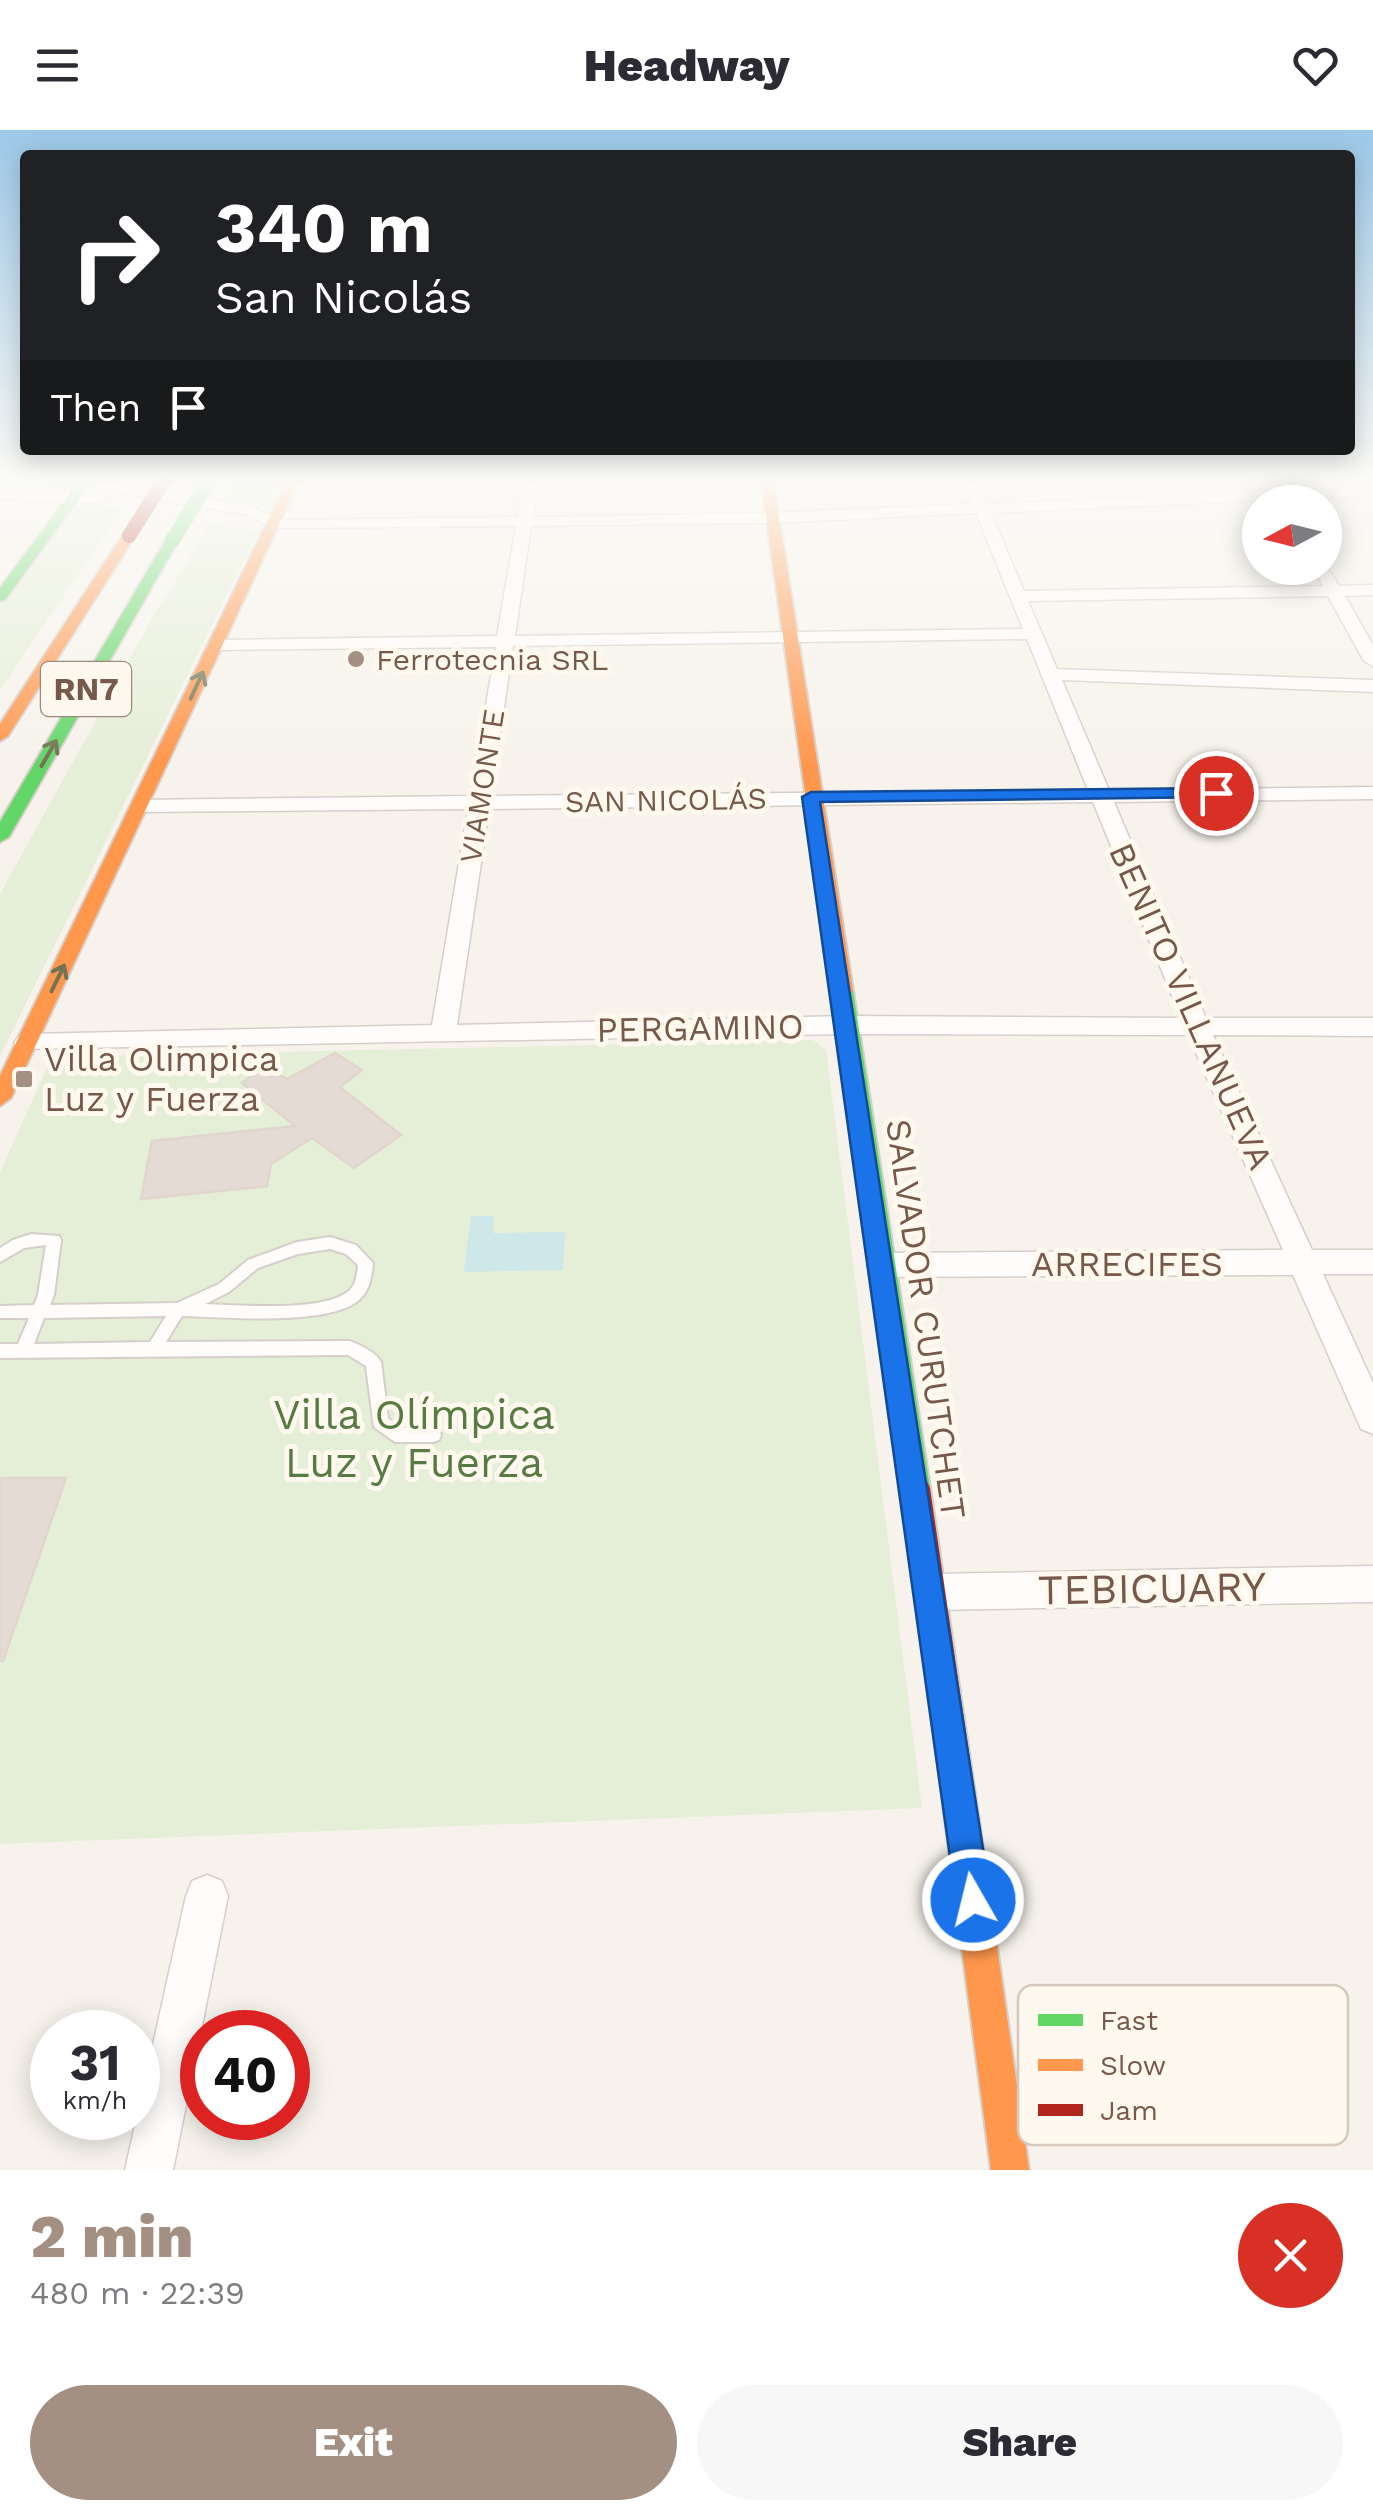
<!DOCTYPE html>
<html lang="en">
<head>
<meta charset="utf-8">
<style>
	:root { --surface:#fff; --page:#f7f7f7; --text:#2b2b33; --muted:#7c7c81; --accent:#a48f83 }
	body { margin:0; font-family:"Work Sans",sans-serif; background:var(--page); color:var(--text); height:100vh; display:flex; flex-direction:column; font-size:38px; white-space:nowrap }
	* { box-sizing:border-box; margin:0 }
	p { font-size:32px; color:var(--muted) }
	.icon { flex:none; width:55px; height:55px; fill:none; stroke:currentColor; stroke-width:2; stroke-linecap:round; stroke-linejoin:round }
	.map { position:relative; height:2040px; overflow:hidden }
	.details { display:flex; flex-direction:column; background:var(--surface); flex:1 }
	.details>* { flex:none }
	.top-card { position:absolute; left:20px; top:20px; width:1335px; height:305px; border-radius:10px; box-shadow:0 5px 25px #0003; background:#202124; color:#fff; overflow:hidden }
	.needle { width:65px; rotate:263deg }
	.tools { position:absolute; left:1242px; top:355px; display:grid; gap:20px }
	.tools a { display:grid; place-items:center; width:100px; height:100px; border-radius:50%; background:var(--surface); box-shadow:0 5px 25px #0003; font-size:50px }
	.speed { position:absolute; left:30px; top:1880px; display:flex; gap:20px; font-size:50px; font-weight:700; text-align:center }
	.speed>* { display:grid; place-content:center; width:130px; height:130px; border-radius:50%; background:var(--surface); box-shadow:0 5px 25px #0003; line-height:1 }
	.speed small { font-size:25px; font-weight:400 }
	.speed .limit { border:15px solid #d22; background:#fff; color:#111 }
	.pin { position:absolute; display:grid; place-items:center; width:85px; height:85px; color:#fff; margin:-42px; border:5px solid #fff; border-radius:50%; box-shadow:0 2px 10px #0007 }
	.me { position:absolute; width:110px; margin:-55px; rotate:352deg; stroke-linejoin:round; filter:drop-shadow(0 0 8px #0008) }
	.turn { display:flex; align-items:center; gap:35px; height:210px; padding:0 30px; font-size:45px }
	.turn .icon { width:130px; height:130px; stroke-width:2.5 }
	.turn b { display:block; font-size:70px; line-height:85px }
	.then { display:flex; align-items:center; height:95px; padding:0 30px; background:#0003; gap:20px; font-size:38px }
	.round { display:grid; place-items:center; flex:none; width:105px; height:105px; border-radius:52px; background:var(--page) }
	.head { display:flex; align-items:center; justify-content:space-between; height:170px; padding:0 30px }
	h1 { font-size:60px; font-weight:800; line-height:75px; color:var(--accent) }
	.button { display:flex; gap:20px; margin-top:auto; padding:20px 30px }
	.button a { flex:1; height:115px; border-radius:60px; background:var(--accent); color:#fff; font-size:40px; font-weight:800; line-height:115px; text-align:center }
	.button a+a { background:var(--page); color:var(--text) }
	header { display:flex; justify-content:space-between; align-items:center; height:130px; padding:0 30px; background:var(--surface); font-size:45px; font-weight:800 }
	.map>svg:first-child { display:block }
</style>
</head>
<body>
<header><svg class="icon" aria-label="menu" viewBox="0 0 24 24"><path d="M4 6h16M4 12h16M4 18h16"/></svg>Headway<svg class="icon" aria-label="heart" viewBox="0 0 24 24"><path d="M12 20l-8-8c-3-5 5-10 8-4 3-6 11-1 8 4z"/></svg></header>
<div class="map">
<svg width="1373" height="2040" viewBox="0 0 1373 2040">
	<rect width="100%" height="100%" fill="#f7f3ec"/>
	<g fill="#e5eed7">
		<polygon points="68,349 75,351 68,361 0,363 0,351 7,349"/>
		<polygon points="230,349 283,349 270,377 221,371"/>
		<polygon points="82,373 123,379 0,560 0,476 75,376"/>
		<polygon points="211,393 258,402 0,926 0,764 155,483"/>
		<polygon points="813,910 826,920 922,1678 0,1714 0,1042 50,931 60,927"/>
	</g>
	<polygon fill="#cee7e8" points="471,1086 494,1086 493,1103 565,1102 563,1140 464,1142"/>
	<g fill="#e4dbd4" stroke="#e0d6ce" stroke-width="2.5">
		<polygon points="335,923 362,940 340,957 401,1005 354,1038 312,1008 271,1034 267,1056 141,1069 152,1011 295,996 242,953 262,937 287,949"/>
		<polygon points="0,1348 66,1348 3,1531 0,1531"/>
	</g>
	<g fill="none" stroke-linecap="round" stroke-linejoin="round">
		<g stroke="#d6cec9" stroke-width="4">
			<path id="lane" d="M31 1104 59 1106 61 1110 54 1165 50 1175 177 1173 219 1154 248 1130 297 1112 330 1107 356 1115 373 1133C372 1145 370 1160 360 1169 331 1197 222 1187 182 1186L166 1212 350 1211C360 1215 376 1222 381 1232L388 1288 398 1298H433L439 1300 441 1305 439 1310 433 1312H395L374 1297 366 1236 348 1225 0 1228V1214H18L29 1188H0V1176L34 1175 38 1165 46 1115 24 1118 0 1132V1118L13 1110ZM330 1119 346 1124 358 1135C357 1145 356 1157 346 1163 319 1182 238 1175 205 1174L229 1162 258 1138 298 1124ZM166 1186 150 1212 34 1214 44 1188Z"/>
		</g>
		<g stroke="#d6cec9" stroke-width="3">
			<g id="street">
				<path d="M81 349 248 375 277 389 293 390 517 387 524 349H538L533 387 772 383 972 374 962 349H976L987 374 1373 357V365L991 383 1024 461 1323 456 1313 438H1325V434L1339 456 1373 455V465L1345 466 1373 515V536L1364 531 1328 466 1028 471 1057 539 1373 550V562L1062 550 1109 660 1373 657V669L1114 672 1206 888H1373V906L1213 905 1312 1120H1373V1144H1323L1373 1253V1304L1361 1299 1293 1145 882 1147 871 1144 867 1135 871 1126 882 1123 1283 1120 1188 905 847 904 18 919 14 913 18 907 27 904 432 895 468 679 140 682 130 676 140 670 470 666 496 517 216 520 207 515 216 510 497 506 516 396 274 398 244 384 99 360ZM976 383 1023 499 515 506 531 396 772 393ZM1027 509 1088 660 491 666 513 516ZM1093 672 1181 888 847 886 457 895 489 679Z"/>
				<polygon points="0,361 99,365 106,369 99,373 0,369"/>
				<polygon points="1373,1436 1373,1472 931,1480 918,1475 913,1462 918,1449 931,1444"/>
				<polygon points="207,1745 222,1751 228,1766 173,2040 125,2040 186,1766 192,1751"/>
			</g>
		</g>
		<g stroke="#d7cec8" stroke-width="4">
			<g id="fast">
				<polygon points="81,349 93,349 5,470 0,471 0,458"/>
				<polygon points="167,408 178,411 9,707 0,712 0,692"/>
				<polygon points="843,854 853,861 930,1358 926,1367 916,1371 906,1367 902,1358 833,861"/>
			</g>
		</g>
		<g stroke="#d7cec8" stroke-width="4">
			<g id="slow">
				<polygon points="288,349 300,349 11,968 0,976 0,946"/>
				<polygon points="761,349 773,349 853,861 843,868 833,861"/>
				<polygon points="124,403 135,406 8,606 0,611 0,594"/>
				<polygon points="964,1688 976,1693 981,1705 1029,2040 991,2040 947,1705 952,1693"/>
			</g>
		</g>
		<g stroke="#d7cec8" stroke-width="4">
			<polygon id="jam" points="916,1345 926,1349 930,1358 981,1705 976,1717 964,1722 952,1717 947,1705 902,1358 906,1349"/>
		</g>
		<use href="#lane" fill="#fefdfc" fill-rule="evenodd"/>
		<use href="#street" fill="#fefdfc" fill-rule="evenodd"/>
		<use href="#fast" fill="#63d668" fill-rule="evenodd"/>
		<use href="#slow" fill="#ff974d" fill-rule="evenodd"/>
		<use href="#jam" fill="#b3261e" fill-rule="evenodd"/>
		<g stroke="#d9d0ca" stroke-width="16" stroke-linecap="butt">
			<polyline id="fast-bridge" points="172,411 208,352"/>
		</g>
		<g stroke="#d9d0ca" stroke-width="16" stroke-linecap="butt">
			<polyline id="jam-bridge" points="129,406 165,349"/>
		</g>
		<use href="#fast-bridge" stroke="#63d668" stroke-width="14"/>
		<use href="#jam-bridge" stroke="#b3261e" stroke-width="14"/>
	</g>
	<defs><path id="oneway-shaft" d="M-6 0H5M1.5-3L5.5 0L1.5 3" fill="none" stroke-width="1.6" stroke-linecap="round" stroke-linejoin="round" transform="scale(2.5)"/></defs>
	<g stroke="#737251">
		<use href="#oneway-shaft" transform="translate(197 555) rotate(-65)"/>
		<use href="#oneway-shaft" transform="translate(49 623) rotate(-60)"/>
		<use href="#oneway-shaft" transform="translate(58 848) rotate(-64)"/>
	</g>
	<linearGradient id="sky" x2="0" y2="1"><stop stop-color="#9dc8e8"/><stop offset="0.55" stop-color="#fbfaf6"/><stop offset="1" stop-color="#fbfaf6" stop-opacity="0"/></linearGradient>
	<rect width="1373" height="634" fill="url(#sky)"/>
	<polygon fill="#1a73e8" stroke="#114b97" stroke-width="2.5" points="1216,658 1222,660 1222,667 820,672 991,1770 986,1783 973,1788 961,1783 956,1770 802,667 811,662"/>
	<g fill="#a48f83" stroke="#fff8ee" stroke-width="4">
		<circle cx="356" cy="529" r="10"/>
		<rect x="14" y="939" width="20" height="20" rx="5"/>
	</g>
	<g text-anchor="middle" dominant-baseline="central" stroke-width="10" stroke-linejoin="round" paint-order="stroke">
		<g font-size="30" fill="#77594b" stroke="#fff8ee" text-anchor="start">
			<text x="376" y="529">Ferrotecnia SRL</text>
		</g>
		<g font-size="30" fill="#77594b" stroke="#fff8ee">
			<text transform="translate(482 656) rotate(-81)">VIAMONTE</text>
			<text transform="translate(666 670) rotate(-1)">SAN NICOLÁS</text>
		</g>
		<rect fill="#fff8ee" stroke="#a0897c" stroke-width="2.5" x="41" y="532" width="90" height="54" rx="8"/>
		<g font-size="32" font-weight="bold" fill="#77594b">
			<text x="86" y="559">RN7</text>
		</g>
		<g font-size="35" fill="#77594b" stroke="#fff8ee">
			<text transform="translate(1191 876) rotate(66)">BENITO VILLANUEVA</text>
			<text transform="translate(700 898) rotate(-1)">PERGAMINO</text>
			<text x="1127" y="1134">ARRECIFES</text>
			<text transform="translate(926 1189) rotate(82)">SALVADOR CURUTCHET</text>
		</g>
		<g font-size="35" fill="#77594b" stroke="#fff8ee" text-anchor="start">
			<text x="44" y="929">Villa Olimpica<tspan x="44" dy="40">Luz y Fuerza</tspan></text>
		</g>
		<g font-size="42" fill="#567c43" stroke="#fff8ee">
			<text x="414" y="1284">Villa Olímpica<tspan x="414" dy="48">Luz y Fuerza</tspan></text>
		</g>
		<g font-size="42" fill="#77594b" stroke="#fff8ee">
			<text transform="translate(1152 1458) rotate(-1)">TEBICUARY</text>
		</g>
	</g>
	<rect x="1018" y="1855" width="330" height="160" rx="15" fill="#fff8ee" stroke="#d6c8bd" stroke-width="2.5"/>
	<rect x="1038" y="1884" width="45" height="12" fill="#63d668"/>
	<rect x="1038" y="1929" width="45" height="12" fill="#ff974d"/>
	<rect x="1038" y="1974" width="45" height="12" fill="#b3261e"/>
	<g font-size="28" fill="#77594b">
		<text x="1100" y="1900">Fast</text>
		<text x="1100" y="1945">Slow</text>
		<text x="1100" y="1990">Jam</text>
	</g>
</svg>
<div class="tools">
<a><svg class="needle" viewBox="-14 -14 28 28"><path d="M0-13l5 13h-10z" fill="#e53935"/><path d="M0 13l5-13h-10z" fill="#7c7c81"/></svg></a>
</div>
<div class="speed"><div>31<small>km/h</small></div><div class="limit">40</div></div>
<div class="pin" style="left:1216px;top:663px;background:#d93025"><svg class="icon" aria-label="arrive" viewBox="0 0 24 24"><path d="M6 21V4h12l-3 4 3 4H6"/></svg></div>
<svg class="me" style="left:973px;top:1770px" viewBox="-20 -20 40 40"><circle r="17" fill="#1a73e8" stroke="#fff" stroke-width="3"/><path d="M0-11L8 9 0 5-8 9z" fill="#fff"/></svg>
<div class="top-card">
<div class="turn"><svg class="icon" aria-label="right" viewBox="0 0 24 24"><path d="M7 20v-9h11M14 6l5 5-5 5"/></svg><div><b>340 m</b>San Nicolás</div></div>
<div class="then">Then<svg class="icon" aria-label="arrive" viewBox="0 0 24 24"><path d="M6 21V4h12l-3 4 3 4H6"/></svg></div>
</div>
</div>
<section class="details">
<div class="head"><div><h1>2 min</h1><p>480 m · 22:39</p></div><a class="round" style="background:#d93025;color:#fff"><svg class="icon" aria-label="close" viewBox="0 0 24 24"><path d="M6 6l12 12M18 6L6 18"/></svg></a></div>
<div class="button"><a>Exit</a><a>Share</a></div>
</section>
</body>
</html>
